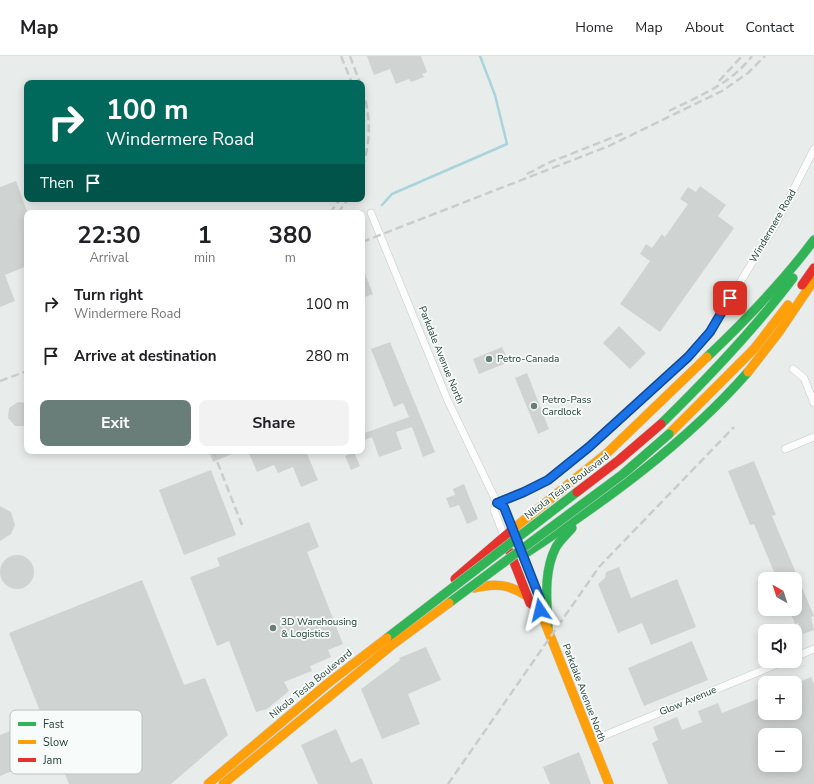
<!DOCTYPE html>
<html lang="en">
<head>
<meta charset="utf-8">
<style>
	:root { --surface:#fff; --page:#f2f2f2; --text:#202124; --muted:#757577; --line:#e0e0e0; --accent:#697e78 }
	body { margin:0; font-family:"Nunito Sans",sans-serif; background:var(--page); color:var(--text); height:100vh; display:flex; flex-direction:column; font-size:15px; white-space:nowrap }
	* { box-sizing:border-box; margin:0 }
	p { font-size:13px; color:var(--muted) }
	.icon { flex:none; width:22px; height:22px; fill:none; stroke:currentColor; stroke-width:2; stroke-linecap:round; stroke-linejoin:round }
	.map { position:relative; flex:1; overflow:hidden }
	.panel { position:absolute; left:24px; top:154px; width:341px; height:244px; display:flex; flex-direction:column; background:var(--surface); border-radius:8px; box-shadow:0 2px 10px #0003 }
	.panel>* { flex:none }
	.hud { position:absolute; left:24px; top:24px; width:341px; height:122px; border-radius:8px; box-shadow:0 2px 10px #0003; background:#00695c; color:#fff; overflow:hidden }
	.needle { width:26px; rotate:321deg }
	.controls { position:absolute; left:758px; top:516px; display:grid; gap:8px }
	.controls a { display:grid; place-items:center; width:44px; height:44px; border-radius:8px; background:var(--surface); box-shadow:0 2px 10px #0003; font-size:20px }
	.pin { position:absolute; display:grid; place-items:center; width:34px; height:34px; color:#fff; margin:-17px; border-radius:8px; box-shadow:0 2px 6px #0006 }
	.me { position:absolute; width:44px; margin:-22px; rotate:350deg; stroke-linejoin:round; filter:drop-shadow(0 0 3px #0008) }
	.turn { display:flex; align-items:center; gap:14px; height:84px; padding:0 16px; font-size:18px }
	.turn .icon { width:52px; height:52px; stroke-width:2.5 }
	.turn b { display:block; font-size:28px; line-height:34px }
	.then { display:flex; align-items:center; height:38px; padding:0 16px; background:#0003; gap:8px; font-size:15px }
	.eta { display:flex; justify-content:space-evenly; align-items:center; height:68px; text-align:center }
	.eta b { font-size:24px; font-weight:700; line-height:28px }
	.primary-button { display:flex; gap:8px; margin-top:auto; padding:8px 16px }
	.primary-button a { flex:1; height:46px; border-radius:8px; background:var(--accent); color:#fff; font-size:16px; font-weight:700; line-height:46px; text-align:center }
	.primary-button a+a { background:var(--page); color:var(--text) }
	ul { padding:0; list-style:none }
	li { display:flex; align-items:center; gap:12px; height:52px; padding:0 16px }
	li div { flex:1 }
	li b { display:block; font-size:15px }
	li em { font-style:normal }
	header { display:flex; align-items:center; gap:24px; box-sizing:border-box; height:56px; padding:0 20px; background:var(--surface); border-bottom:1px solid var(--line) }
	header strong { font-size:19px }
	nav { display:flex; gap:22px; margin-inline-start:auto; font-size:14px }
	.map>svg:first-child { display:block }
</style>
</head>
<body>
<header>
<strong>Map</strong>
<nav><a>Home</a><a>Map</a><a>About</a><a>Contact</a></nav>
</header>
<div class="map">
<svg width="814" height="728" viewBox="0 0 814 728">
	<rect width="100%" height="100%" fill="#e8edeb"/>
	<g fill="none" stroke-linecap="round" stroke-linejoin="round">
		<polyline stroke="#a9d4db" stroke-width="2.5" points="382,149 392,138 507,88 495,39 480,0"/>
	</g>
	<g fill="#cfd4d2" fill-rule="evenodd">
		<polygon points="367,0 421,0 427,16 422,18 424,21 411,26 409,23 396,28 390,13 374,19"/>
		<polygon points="16,125 27,155 27,210 5,219 15,245 0,251 0,131"/>
		<polygon points="700,130 726,149 718,160 734,172 660,276 620,248 650,205 640,198 646,188 652,192 662,178 665,181 688,148 680,143 688,131 696,136"/>
		<polygon points="362,210 373,238 362,242"/>
		<polygon points="619,270 646,297 630,313 603,287"/>
		<polygon points="390,286 435,396 423,401 412,371 396,376 402,393 379,401 372,381 362,385 362,378 409,361 403,347 394,351 371,293"/>
		<polygon points="502,291 509,306 479,318 473,303"/>
		<polygon points="527,317 549,373 538,378 515,322"/>
		<polygon points="18,346 27,347 27,370 15,370 8,362 9,352"/>
		<polygon points="209,395 239,395 213,406"/>
		<polygon points="248,395 306,395 318,424 301,431 293,411 278,417 274,409 257,416"/>
		<polygon points="354,396 360,410 351,414 345,400"/>
		<polygon points="754,405 776,459 772,460 814,560 811,561 814,574 803,578 798,567 795,568 789,553 795,553 795,523 777,523 754,468 750,469 728,415"/>
		<polygon points="211,414 236,479 184,499 159,434"/>
		<polygon points="464,428 478,463 467,468 459,449 450,452 446,442 455,439 453,433"/>
		<polygon points="0,450 11,456 15,469 11,478 0,485"/>
		<polygon points="309,466 319,491 307,496 343,588 328,594 331,601 310,610 312,615 284,626 289,635 267,653 256,656 229,585 217,590 190,521 220,510 217,502"/>
		<circle cx="17" cy="516" r="17"/>
		<polygon points="619,511 631,542 677,523 696,571 651,589 642,567 618,577 598,528 605,522 606,516"/>
		<polygon points="142,524 184,629 205,622 228,679 171,728 69,728 9,577"/>
		<polygon points="692,585 708,624 644,650 628,612"/>
		<polygon points="426,591 441,624 408,638 420,668 382,683 361,633 400,604 399,602"/>
		<path d="M811 621 814 628V728H668L652 687 658 684 653 671 677 661 682 674 702 666 698 655 718 647 722 657 765 640V657H795V628ZM765 679H795V709H765Z"/>
		<polygon points="336,673 351,707 362,702 373,728 318,728 301,689"/>
		<polygon points="10,675 24,710 0,720 0,679"/>
		<polygon points="579,696 591,728 550,728 543,711"/>
	</g>
	<g fill="none" stroke-linecap="round" stroke-linejoin="round">
		<g stroke="#c5cac8" stroke-width="8">
			<g id="street">
				<polyline points="371,157 448,345 497,447 503,451 513,473"/>
				<polyline points="793,313 804,322 814,347"/>
				<polyline points="785,393 814,381"/>
				<polyline points="497,447 524,436 548,424 589,391 688,301 710,275 776,168 814,93"/>
				<polyline points="497,447 494,454 504,480"/>
				<polyline points="795,601 814,593"/>
				<polyline points="591,685 785,605"/>
			</g>
		</g>
		<g stroke="#c3cbc8" stroke-width="10">
			<g id="fast">
				<path d="M707 301C746 264 782 227 814 184"/>
				<path d="M661 368C708 322 753 275 793 222"/>
				<path d="M523 499C604 446 684 389 748 316"/>
				<path d="M548 573C547 546 543 516 556 491 560 484 567 478 572 472"/>
			</g>
		</g>
		<g stroke="#c3cbc8" stroke-width="10">
			<g id="slow">
				<polyline points="748,316 779,276 814,224"/>
				<polyline points="669,378 754,293 788,249"/>
				<polyline points="513,473 606,398 707,301"/>
				<polyline points="521,494 540,543 540,554 609,728"/>
				<path d="M474 532C495 527 509 528 527 540"/>
			</g>
		</g>
		<g stroke="#c3cbc8" stroke-width="10">
			<g id="jam">
				<polyline points="802,229 814,212"/>
				<polyline points="510,496 530,547 540,554"/>
				<polyline points="455,523 513,473"/>
			</g>
		</g>
		<use href="#street" stroke="#fcfcfc" stroke-width="7"/>
		<use href="#fast" stroke="#30b455" stroke-width="9"/>
		<use href="#slow" stroke="#ff9f0a" stroke-width="9"/>
		<use href="#jam" stroke="#e5322d" stroke-width="9"/>
		<g stroke="#c9cdcc" stroke-width="2.5" stroke-dasharray="8 4" stroke-linecap="butt">
			<polyline points="341,0 352,27"/>
			<polyline points="350,0 360,27"/>
			<polyline points="719,25 742,0"/>
			<path d="M362 33C371 59 371 86 362 112"/>
			<path d="M669 55C699 40 731 28 752 0"/>
			<polyline points="527,118 548,107 624,77"/>
			<polyline points="330,157 340,143"/>
			<polyline points="338,157 348,143"/>
			<polyline points="362,186 609,90 722,35 748,17 765,0"/>
			<polyline points="0,325 27,315"/>
			<polyline points="213,395 242,469"/>
			<polyline points="448,728 599,511 734,371"/>
		</g>
		<g stroke="#c3ccc9" stroke-width="10" stroke-linecap="butt">
			<g id="fast-bridge">
				<polyline points="449,547 623,418 669,378"/>
				<polyline points="387,582 577,436"/>
			</g>
		</g>
		<g stroke="#c3ccc9" stroke-width="10" stroke-linecap="butt">
			<g id="slow-bridge">
				<polyline points="208,728 327,628 387,582"/>
				<polyline points="223,728 392,589 449,547"/>
			</g>
		</g>
		<g stroke="#c3ccc9" stroke-width="10" stroke-linecap="butt">
			<polyline id="jam-bridge" points="577,436 619,404 661,368"/>
		</g>
		<use href="#fast-bridge" stroke="#30b455" stroke-width="9"/>
		<use href="#slow-bridge" stroke="#ff9f0a" stroke-width="9"/>
		<use href="#jam-bridge" stroke="#e5322d" stroke-width="9"/>
	</g>
	<g fill="none" stroke-linecap="round" stroke-linejoin="round">
		<g stroke="#114b97" stroke-width="10">
			<polyline id="route" points="540,554 540,543 504,451 497,447 524,436 548,424 589,391 688,301 710,276 730,242"/>
		</g>
		<use href="#route" stroke="#1a73e8" stroke-width="7"/>
	</g>
	<g fill="#697e78" stroke="#f7fbf9" stroke-width="1.5">
		<circle cx="489" cy="303" r="4"/>
		<circle cx="534" cy="350" r="4"/>
		<circle cx="273" cy="572" r="4"/>
	</g>
	<g text-anchor="middle" dominant-baseline="central" stroke-width="3.5" stroke-linejoin="round" paint-order="stroke">
		<g font-size="10" fill="#24423a" stroke="#f7fbf9">
			<text transform="translate(773 170) rotate(-60)">Windermere Road</text>
			<text transform="translate(441 299) rotate(68)">Parkdale Avenue North</text>
			<text transform="translate(567 430) rotate(-37)">Nikola Tesla Boulevard</text>
			<text transform="translate(311 628) rotate(-39)">Nikola Tesla Boulevard</text>
			<text transform="translate(584 637) rotate(69)">Parkdale Avenue North</text>
			<text transform="translate(688 645) rotate(-23)">Glow Avenue</text>
		</g>
		<g font-size="10" fill="#24423a" stroke="#f7fbf9" text-anchor="start">
			<text x="497" y="303">Petro-Canada</text>
			<text x="542" y="344">Petro-Pass<tspan x="542" dy="12">Cardlock</tspan></text>
			<text x="281" y="566">3D Warehousing<tspan x="281" dy="12">&amp; Logistics</tspan></text>
		</g>
	</g>
	<rect x="10" y="654" width="132" height="64" rx="6" fill="#f7fbf9" stroke="#b8c4c0" stroke-width="1"/>
	<rect x="18" y="666" width="18" height="4" fill="#30b455"/>
	<rect x="18" y="684" width="18" height="4" fill="#ff9f0a"/>
	<rect x="18" y="702" width="18" height="4" fill="#e5322d"/>
	<g font-size="11" fill="#24423a">
		<text x="43" y="672">Fast</text>
		<text x="43" y="690">Slow</text>
		<text x="43" y="708">Jam</text>
	</g>
</svg>
<div class="controls">
<a><svg class="needle" viewBox="-14 -14 28 28"><path d="M0-13l5 13h-10z" fill="#e53935"/><path d="M0 13l5-13h-10z" fill="#757577"/></svg></a>
<a><svg class="icon" aria-label="sound" viewBox="0 0 24 24"><path d="M4 9h4l5-4v14l-5-4H4zM17 9q2 3 0 6"/></svg></a>
<a>+</a>
<a>−</a>
</div>
<div class="pin" style="left:730px;top:242px;background:#d93025"><svg class="icon" aria-label="arrive" viewBox="0 0 24 24"><path d="M6 21V4h12l-3 4 3 4H6"/></svg></div>
<svg class="me" style="left:540px;top:554px" viewBox="-20 -20 40 40"><path d="M0-17L14 15 0 8-14 15z" fill="#1a73e8" stroke="#fff" stroke-width="4"/></svg>
<div class="hud">
<div class="turn"><svg class="icon" aria-label="right" viewBox="0 0 24 24"><path d="M7 20v-9h11M14 6l5 5-5 5"/></svg><div><b>100 m</b>Windermere Road</div></div>
<div class="then">Then<svg class="icon" aria-label="arrive" viewBox="0 0 24 24"><path d="M6 21V4h12l-3 4 3 4H6"/></svg></div>
</div>
<section class="panel">
<div class="eta">
<div><b>22:30</b><p>Arrival</p></div>
<div><b>1</b><p>min</p></div>
<div><b>380</b><p>m</p></div>
</div>
<ul>
<li><svg class="icon" aria-label="right" viewBox="0 0 24 24"><path d="M7 20v-9h11M14 6l5 5-5 5"/></svg><div><b>Turn right</b><p>Windermere Road</p></div><em>100 m</em></li>
<li><svg class="icon" aria-label="arrive" viewBox="0 0 24 24"><path d="M6 21V4h12l-3 4 3 4H6"/></svg><div><b>Arrive at destination</b></div><em>280 m</em></li>
</ul>
<div class="primary-button"><a>Exit</a><a>Share</a></div>
</section>
</div>
</body>
</html>
